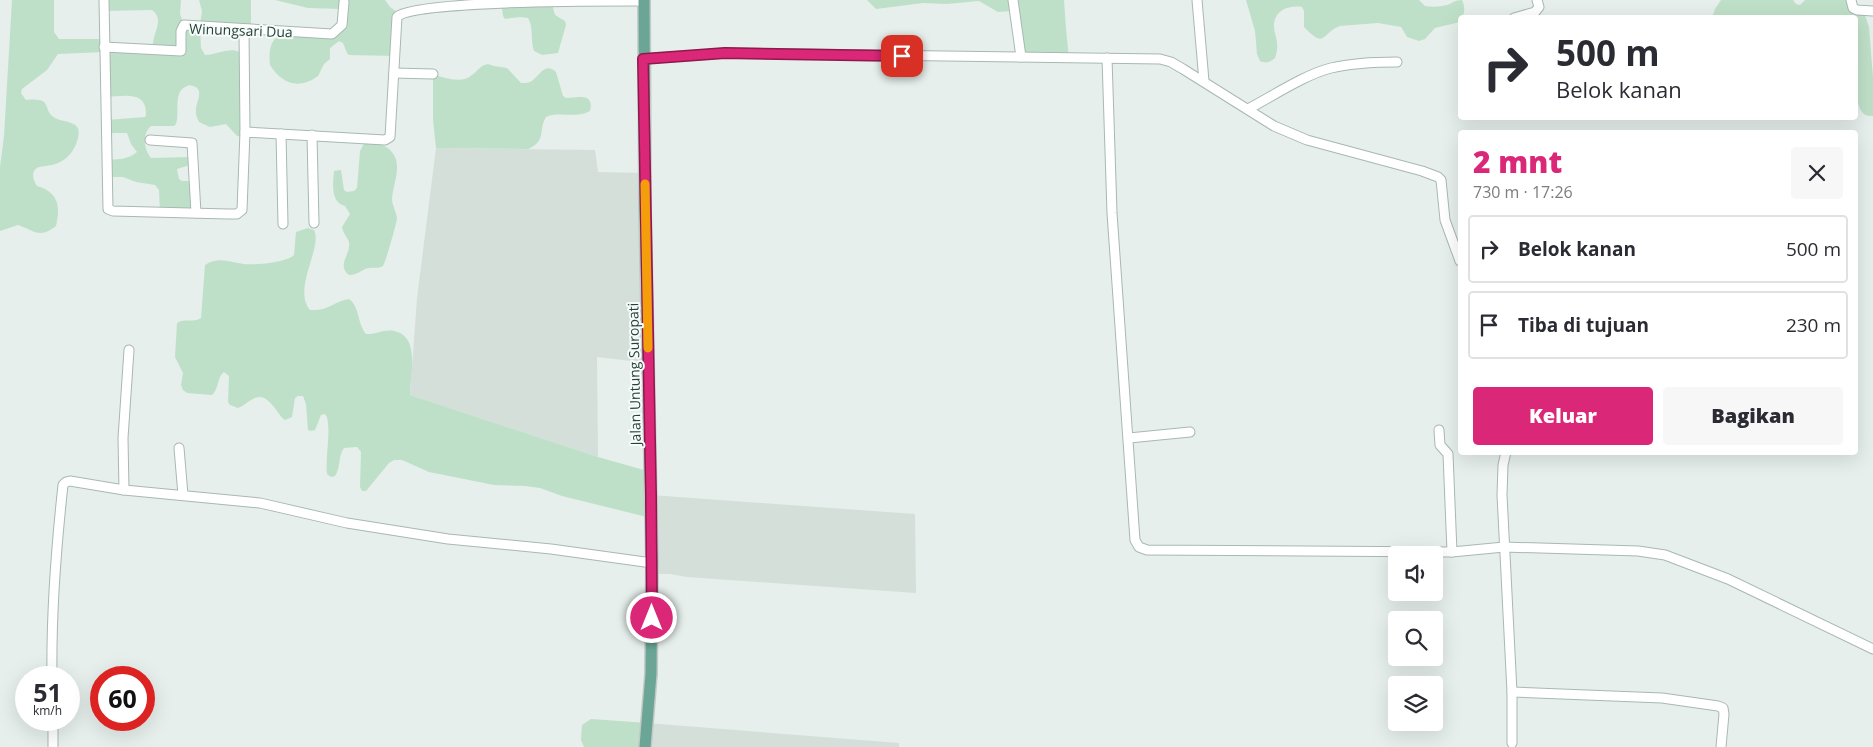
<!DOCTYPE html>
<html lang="id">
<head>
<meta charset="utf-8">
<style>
	:root { --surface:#fff; --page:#f7f7f7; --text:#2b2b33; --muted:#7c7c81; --line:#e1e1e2; --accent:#db2777 }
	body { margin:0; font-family:"Open Sans",sans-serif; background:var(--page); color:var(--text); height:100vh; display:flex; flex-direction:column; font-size:19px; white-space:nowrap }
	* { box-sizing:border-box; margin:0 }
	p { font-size:16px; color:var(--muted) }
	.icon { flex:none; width:28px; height:28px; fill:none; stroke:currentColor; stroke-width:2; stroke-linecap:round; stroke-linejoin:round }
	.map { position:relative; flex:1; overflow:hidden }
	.panel { position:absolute; left:1458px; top:130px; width:400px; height:325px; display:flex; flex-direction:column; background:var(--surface); border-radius:5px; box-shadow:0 5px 20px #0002 }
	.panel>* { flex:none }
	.guide { position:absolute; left:1458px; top:15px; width:400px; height:105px; border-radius:5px; box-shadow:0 5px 20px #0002; background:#fff; color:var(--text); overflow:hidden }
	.tools { position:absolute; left:1388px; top:546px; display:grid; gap:10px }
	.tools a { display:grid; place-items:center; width:55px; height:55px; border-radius:5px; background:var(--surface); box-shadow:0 5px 20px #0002; font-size:25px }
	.speed { position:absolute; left:15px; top:666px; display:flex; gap:10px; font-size:25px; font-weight:700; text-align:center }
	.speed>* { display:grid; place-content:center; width:65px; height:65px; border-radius:50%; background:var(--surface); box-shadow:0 5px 20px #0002; line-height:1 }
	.speed small { font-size:12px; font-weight:400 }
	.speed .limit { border:8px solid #d22; background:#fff; color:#111 }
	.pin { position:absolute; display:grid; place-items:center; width:42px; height:42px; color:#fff; margin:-21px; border-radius:10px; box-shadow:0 2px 8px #0006 }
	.me { position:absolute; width:55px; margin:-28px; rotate:0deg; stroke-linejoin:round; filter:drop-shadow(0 0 4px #0008) }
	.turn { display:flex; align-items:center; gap:18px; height:105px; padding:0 15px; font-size:22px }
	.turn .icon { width:65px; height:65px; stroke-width:2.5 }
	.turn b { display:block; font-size:35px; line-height:42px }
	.round { display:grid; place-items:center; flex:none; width:52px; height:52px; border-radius:5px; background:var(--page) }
	.head { display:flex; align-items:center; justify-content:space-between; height:85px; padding:0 15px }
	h1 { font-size:30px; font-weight:800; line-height:38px; color:var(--accent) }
	.cta { display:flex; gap:10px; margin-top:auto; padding:10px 15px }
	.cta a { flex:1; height:58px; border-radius:5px; background:var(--accent); color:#fff; font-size:20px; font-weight:800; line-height:58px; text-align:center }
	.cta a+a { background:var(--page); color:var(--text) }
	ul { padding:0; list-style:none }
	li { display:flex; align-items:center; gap:15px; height:68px; margin:0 10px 8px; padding:0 5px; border:2px solid var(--line); border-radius:5px }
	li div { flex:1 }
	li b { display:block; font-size:19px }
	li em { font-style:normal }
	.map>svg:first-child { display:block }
</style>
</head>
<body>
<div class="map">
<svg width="1873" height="747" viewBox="0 0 1873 747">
	<rect width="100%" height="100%" fill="#e6efeb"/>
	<g fill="#d4dfda">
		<polygon points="436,148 595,150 598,172 645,173 648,363 597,357 598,457 410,395 417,298"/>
		<polygon points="651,495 915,514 916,593 687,577 670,574 658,574 652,563"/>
		<polygon points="647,723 899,743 899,747 645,747"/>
	</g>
	<g fill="#bfe0c8">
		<path d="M12 0H54V32L59 39H104V47L153 49C151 34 166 20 152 10L104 11V0H181L180 14 184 25H200L202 11 199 0H251V26H200L201 48 205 55C217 55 228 47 240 52L244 137 237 136 226 124 210 127 199 122C197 118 195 114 196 110 196 102 205 89 193 86 189 85 189 85 185 87 173 93 180 114 176 124L174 126H151C142 133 144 150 151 158L189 157 190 165 177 169 179 179 182 181H194L196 213 160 212 159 190 155 185 136 182 123 177H107L106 160C117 159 128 160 137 152L131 144 127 133H106V120L145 117 146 115C147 90 124 96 105 97L104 52 58 54 47 70 22 89 21 93 26 100C55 97 41 110 55 118 64 123 83 120 78 138 75 151 66 162 52 165 48 166 41 166 37 168 30 172 34 181 37 186 58 192 61 206 56 226 39 239 35 231 18 225L0 231V167L4 136Z"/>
		<path d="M275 0H385L390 7 400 14 395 56 349 55 347 53 343 43 339 41 330 48V59L324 64 318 76C299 90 282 84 270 65 269 52 269 40 282 34L339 29 341 9 308 8Z"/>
		<polygon points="867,0 1064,0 1066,29 1069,58 1021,57 1011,11 998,12 979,1 947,4 923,3 876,9"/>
		<path d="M1246 0H1419L1425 6C1432 7 1439 7 1447 5 1453 3 1455 0 1462 0 1465 6 1465 12 1462 17L1460 18V22L1435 28 1425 39 1419 41 1407 37 1401 27 1378 23 1340 26C1321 33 1326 50 1304 27V11L1302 7C1291 5 1276 9 1274 23 1273 35 1281 42 1275 58 1270 62 1266 64 1260 61L1257 54 1255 31Z"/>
		<path d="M1721 0H1793L1796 4 1800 5 1805 0H1851L1863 10 1869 27 1873 77V116C1869 116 1865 116 1862 112 1851 99 1855 36 1855 18H1712L1715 9Z"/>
		<path d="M552 4 555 15 565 21 566 25 558 53 542 55 534 51C530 40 534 28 528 18L520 17 505 19 503 16 502 8Z"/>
		<path d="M488 64 494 66 507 68 521 83C526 83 530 83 533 80 540 74 546 62 556 72L563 96 566 98C576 98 595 92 590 111 576 119 558 111 546 117 538 130 547 141 528 149L436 148 433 120V74C444 78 462 84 472 75 479 70 479 66 488 64Z"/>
		<path d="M365 142C373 143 384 144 390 150 404 163 393 183 392 199 392 205 396 211 397 218 397 222 386 261 383 266 377 269 375 267 370 268 363 268 359 275 349 275 336 265 351 255 349 242 347 237 343 233 342 227L350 214 345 206C330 202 333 183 334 171L341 170 344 190 347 192 354 191 357 188 360 151Z"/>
		<path d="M308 228 314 230C323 247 292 289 310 310 330 311 332 302 349 299 360 307 357 323 366 334 375 335 384 329 394 331 421 336 410 376 410 395L598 457 651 472V518L562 496 540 488 525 486 494 485 429 472 402 460H394L389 463 366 491H362L360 487 361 452 357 447 344 448C338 456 341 467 335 476L331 477 327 474C325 455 331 436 327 417L325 414 321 415 315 430 311 431 308 430 306 404 303 396H298L295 398 292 417 285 420C277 415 269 392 255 398 249 400 244 406 238 408L230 405 228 402 229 376 224 372C217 377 219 389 212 395L187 393 183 390 181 385 183 373 175 357 177 323C184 318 194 323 201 318L205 265C218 256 230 262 244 264 256 265 285 263 294 255L296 232Z"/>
		<polygon points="591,719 647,723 645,747 584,747 581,740 582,725"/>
	</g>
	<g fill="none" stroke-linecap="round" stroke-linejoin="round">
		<g stroke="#a8b8b2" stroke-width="11">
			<g id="minor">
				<path d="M104 0 108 209 113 211 228 214H237L242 210 245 132 385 140 390 137 397 17C413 0 610 1 644 1"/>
				<polyline points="1013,0 1021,57"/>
				<polyline points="1197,0 1204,81"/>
				<polyline points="1851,0 1853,8 1857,10 1873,11"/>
				<polyline points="1514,18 1535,12 1539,7 1537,0"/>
				<polyline points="244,30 245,132"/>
				<polyline points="104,47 181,51 181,31 184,25 332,34 342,25 344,2"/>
				<polyline points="1107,58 1112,213 1135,540 1139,547 1147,550 1452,552 1504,547 1638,551 1665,555 1728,579 1873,649"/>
				<polyline points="643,59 725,53 1160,59 1171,62 1183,69 1274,126 1307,140 1422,171 1438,177 1441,180 1445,220 1460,261"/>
				<polyline points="394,73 433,74"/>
				<path d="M1248 109C1271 97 1306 74 1331 68 1353 63 1375 62 1397 62"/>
				<polyline points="281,134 283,224"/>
				<polyline points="312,135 314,223"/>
				<polyline points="150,140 192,143 196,213"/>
				<polyline points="1439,430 1440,445 1448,454 1452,552"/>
				<polyline points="1129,438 1190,432"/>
				<polyline points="179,448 183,495"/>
				<polyline points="1506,452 1503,465 1502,495 1512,692 1512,743"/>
				<polyline points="124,490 123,438 129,350"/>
				<path d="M52 678C51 613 56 549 63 485L66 482 70 481 124 490 260 503 347 523 448 539 551 549 652 563"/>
				<polyline points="1512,692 1662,698 1718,706 1723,708 1724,714 1721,747"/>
				<polyline points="53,720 53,747"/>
			</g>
		</g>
		<g stroke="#c2cac8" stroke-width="14">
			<polyline id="major" points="644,0 645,208 652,563 651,674 645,747"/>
		</g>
		<use href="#minor" stroke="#fff" stroke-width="9"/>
		<use href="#major" stroke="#6aa596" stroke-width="11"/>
	</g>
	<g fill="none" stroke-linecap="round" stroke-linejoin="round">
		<g stroke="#8e194d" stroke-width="12">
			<polyline id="route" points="652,618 651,495 643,59 725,53 902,56"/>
		</g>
		<use href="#route" stroke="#db2777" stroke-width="9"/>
		<polyline stroke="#f59e0b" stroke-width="9" points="645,184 648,348"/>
	</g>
	<g text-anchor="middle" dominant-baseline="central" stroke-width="4" stroke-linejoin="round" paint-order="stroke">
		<g font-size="14" fill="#24423a" stroke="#f7fbf9">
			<text transform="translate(241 30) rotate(2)">Winungsari Dua</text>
			<text transform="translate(634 374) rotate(-91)">Jalan Untung Suropati</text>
		</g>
	</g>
</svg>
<div class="tools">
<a><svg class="icon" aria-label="sound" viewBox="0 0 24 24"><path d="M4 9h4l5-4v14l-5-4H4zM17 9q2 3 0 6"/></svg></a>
<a><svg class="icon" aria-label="search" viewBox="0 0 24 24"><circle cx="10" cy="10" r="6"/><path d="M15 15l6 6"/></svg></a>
<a><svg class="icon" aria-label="layers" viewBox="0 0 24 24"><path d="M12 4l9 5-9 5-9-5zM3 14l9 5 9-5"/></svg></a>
</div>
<div class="speed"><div>51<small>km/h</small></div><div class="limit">60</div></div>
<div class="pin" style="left:902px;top:56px;background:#d93025"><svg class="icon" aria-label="arrive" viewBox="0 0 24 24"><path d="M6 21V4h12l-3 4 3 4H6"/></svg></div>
<svg class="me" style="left:652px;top:618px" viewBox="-20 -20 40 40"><circle r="17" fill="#db2777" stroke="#fff" stroke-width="3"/><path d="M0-11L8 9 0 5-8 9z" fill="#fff"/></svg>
<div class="guide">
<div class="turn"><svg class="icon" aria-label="right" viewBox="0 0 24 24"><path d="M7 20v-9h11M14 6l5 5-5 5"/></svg><div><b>500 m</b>Belok kanan</div></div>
</div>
<section class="panel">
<div class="head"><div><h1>2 mnt</h1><p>730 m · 17:26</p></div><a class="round"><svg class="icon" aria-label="close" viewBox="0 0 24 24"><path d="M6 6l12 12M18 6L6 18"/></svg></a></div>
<ul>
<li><svg class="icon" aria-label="right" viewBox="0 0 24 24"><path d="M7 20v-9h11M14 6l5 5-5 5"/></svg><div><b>Belok kanan</b></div><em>500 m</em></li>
<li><svg class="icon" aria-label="arrive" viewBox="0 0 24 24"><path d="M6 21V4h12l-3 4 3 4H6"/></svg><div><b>Tiba di tujuan</b></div><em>230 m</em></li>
</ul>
<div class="cta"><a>Keluar</a><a>Bagikan</a></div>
</section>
</div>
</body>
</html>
